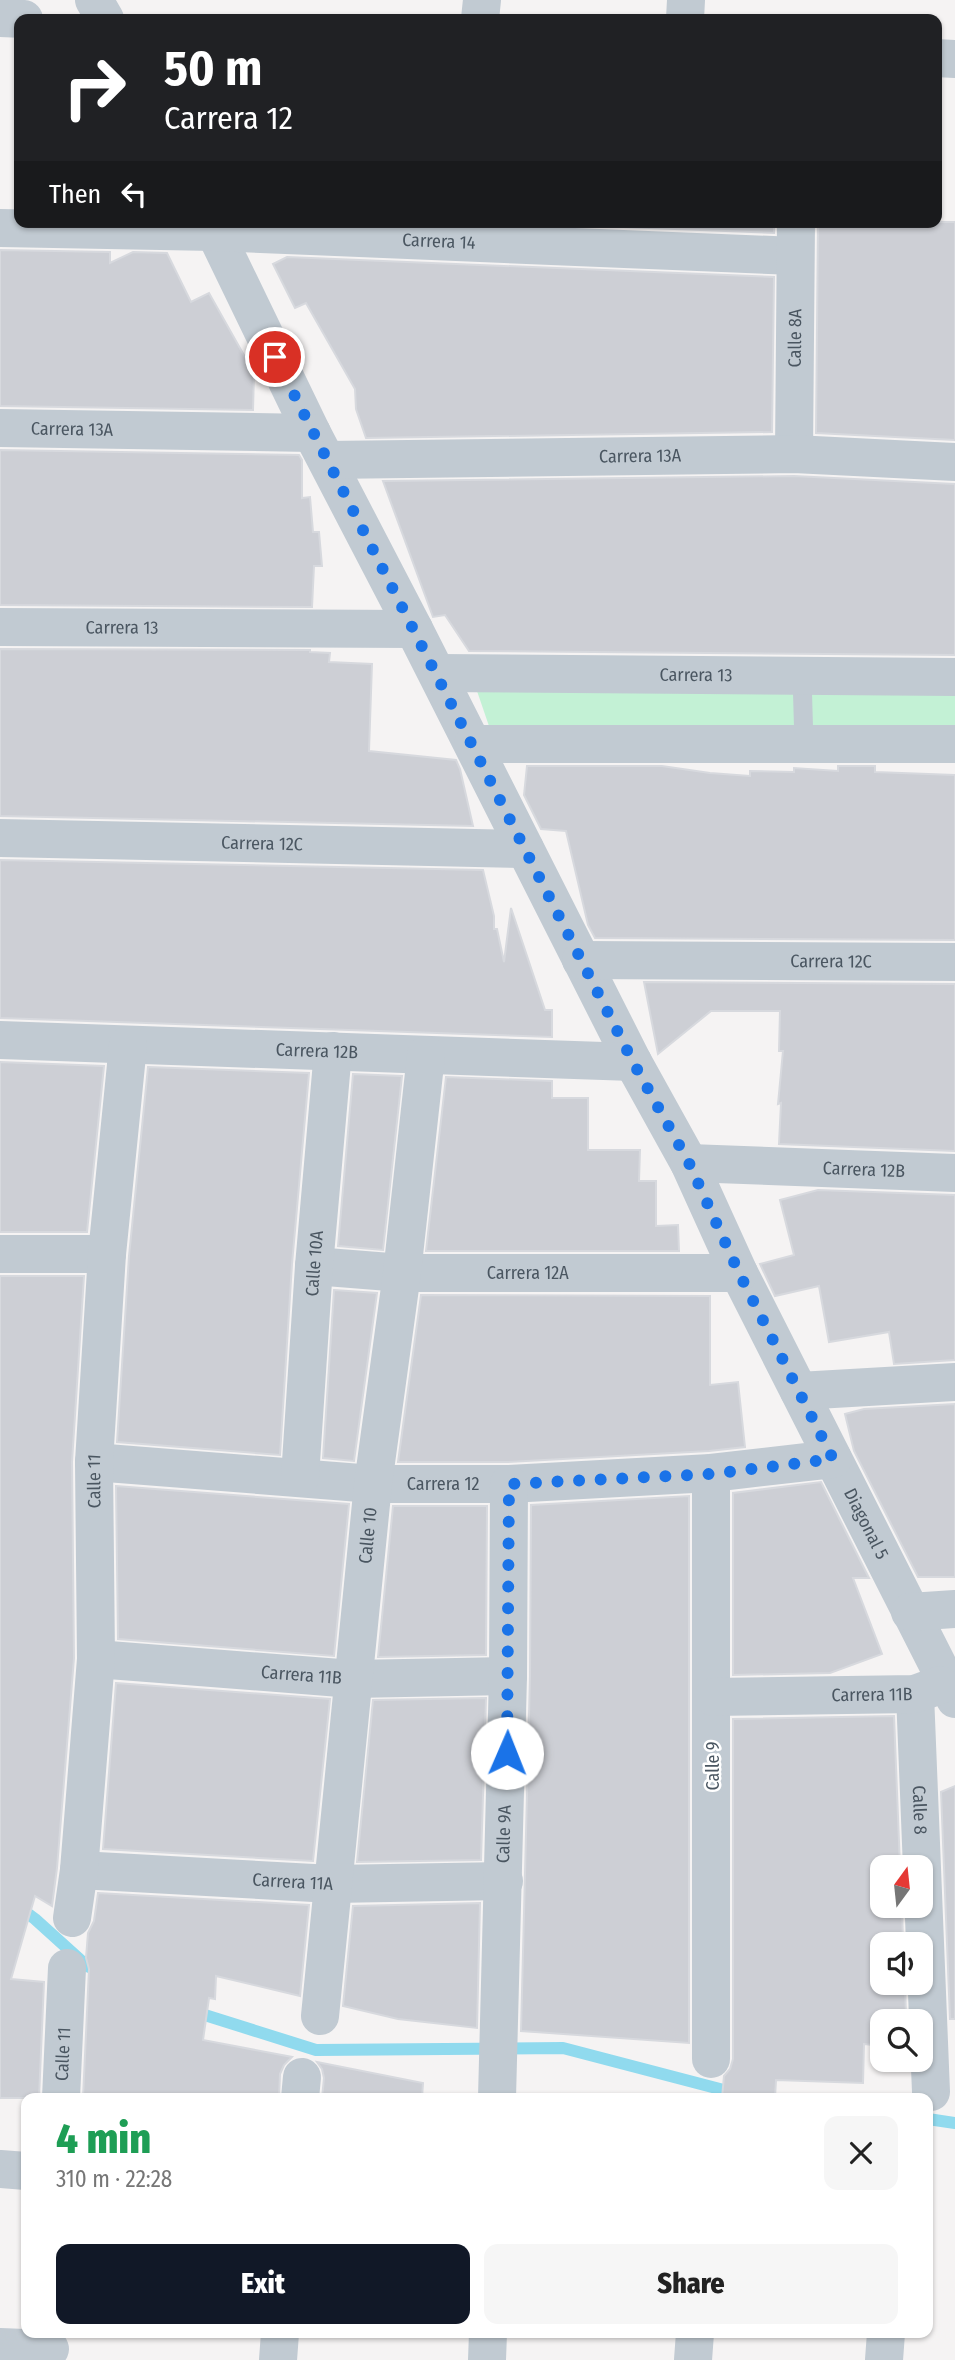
<!DOCTYPE html>
<html lang="en">
<head>
<meta charset="utf-8">
<style>
	:root { --surface:#fff; --page:#f6f6f6; --text:#222; --muted:#767676; --accent:#111827 }
	body { margin:0; font-family:"Fira Sans Condensed",sans-serif; background:var(--page); color:var(--text); height:100vh; display:flex; flex-direction:column; font-size:26px; white-space:nowrap }
	* { box-sizing:border-box; margin:0 }
	p { font-size:23px; color:var(--muted) }
	.icon { flex:none; width:38px; height:38px; fill:none; stroke:currentColor; stroke-width:2; stroke-linecap:round; stroke-linejoin:round }
	.map { position:relative; flex:1; overflow:hidden }
	.sheet { position:absolute; left:21px; top:2093px; width:912px; height:245px; display:flex; flex-direction:column; background:var(--surface); border-radius:14px; box-shadow:0 2px 5px #0004 }
	.sheet>* { flex:none }
	.guide { position:absolute; left:14px; top:14px; width:928px; height:214px; border-radius:14px; box-shadow:0 2px 5px #0004; background:#202124; color:#fff; overflow:hidden }
	.needle { width:46px; rotate:15deg }
	.controls { position:absolute; left:870px; top:1855px; display:grid; gap:14px }
	.controls a { display:grid; place-items:center; width:63px; height:63px; border-radius:14px; background:var(--surface); box-shadow:0 2px 5px #0004; font-size:35px }
	.pin { position:absolute; display:grid; place-items:center; width:60px; height:60px; color:#fff; margin:-30px; border:4px solid #fff; border-radius:50%; box-shadow:0 2px 7px #0007 }
	.me { position:absolute; width:77px; margin:-38px; rotate:1deg; stroke-linejoin:round; filter:drop-shadow(0 0 5px #0008) }
	.turn { display:flex; align-items:center; gap:24px; height:147px; padding:0 35px; font-size:32px }
	.turn .icon { width:91px; height:91px; stroke-width:2.5 }
	.turn b { display:block; font-size:49px; line-height:60px }
	.then { display:flex; align-items:center; height:66px; padding:0 35px; background:#0003; gap:14px; font-size:26px }
	.round { display:grid; place-items:center; flex:none; width:74px; height:74px; border-radius:14px; background:var(--page) }
	.overview { display:flex; align-items:center; justify-content:space-between; height:119px; padding:0 35px }
	h1 { font-size:42px; font-weight:800; line-height:52px; color:#1e9e55 }
	.cta { display:flex; gap:14px; margin-top:auto; padding:14px 35px }
	.cta a { flex:1; height:80px; border-radius:14px; background:var(--accent); color:#fff; font-size:28px; font-weight:800; line-height:80px; text-align:center }
	.cta a+a { background:var(--page); color:var(--text) }
	.map>svg:first-child { display:block }
</style>
</head>
<body>
<div class="map">
<svg width="955" height="2360" viewBox="0 0 955 2360">
	<rect width="100%" height="100%" fill="#f5f3f3"/>
	<polygon fill="#c3f1d5" points="955,688 955,733 490,729 477,691"/>
	<g fill="none" stroke-linecap="round" stroke-linejoin="round">
		<g stroke="#90daee" stroke-width="12">
			<polyline points="0,1893 35,1919 87,1966 101,1972"/>
			<polyline points="192,2011 316,2050 563,2048 739,2094"/>
			<polyline points="928,2119 955,2123"/>
		</g>
	</g>
	<g fill="#cdcfd5" stroke="#d7d9de" stroke-width="2">
		<polygon points="599,222 774,222 774,233 599,226"/>
		<polygon points="818,222 955,222 955,440 816,433"/>
		<polygon points="0,250 110,252 110,263 133,252 167,253 191,302 209,293 254,373 253,410 0,406"/>
		<polygon points="287,257 774,277 772,432 366,438 356,409 355,389 306,303 295,308 273,264"/>
		<polygon points="0,450 299,455 302,460 302,498 310,497 313,532 319,532 322,566 314,566 312,607 0,605"/>
		<polygon points="794,476 955,484 955,655 469,651 445,615 433,617 383,481"/>
		<polygon points="0,649 310,650 310,652 330,653 329,662 372,664 369,751 456,760 460,769 473,826 0,816"/>
		<polygon points="527,766 662,766 710,773 750,776 750,771 794,772 794,768 838,771 838,766 875,766 875,772 955,775 955,940 595,938 588,925 566,831 541,829 524,795"/>
		<polygon points="0,860 483,870 494,916 494,929 497,929 504,962 511,908 545,1010 552,1010 552,1037 0,1018"/>
		<polygon points="644,982 955,984 955,1151 779,1144 781,1103 778,1104 783,1051 779,1051 780,1011 711,1011 658,1054"/>
		<polygon points="0,1062 104,1066 87,1232 0,1232"/>
		<polygon points="148,1067 309,1073 292,1264 280,1455 117,1442 129,1256"/>
		<polygon points="353,1074 402,1076 383,1250 338,1246"/>
		<polygon points="446,1077 552,1081 552,1098 588,1098 588,1150 640,1150 639,1181 656,1181 656,1226 678,1225 679,1251 426,1251"/>
		<polygon points="818,1190 955,1195 955,1360 894,1364 889,1332 829,1342 819,1286 775,1296 760,1264 794,1255 780,1200"/>
		<polygon points="0,1276 84,1276 72,1462 74,1658 57,1868 52,1906 35,1896 11,1979 44,1982 39,2098 0,2098"/>
		<polygon points="334,1290 377,1293 354,1461 323,1458"/>
		<polygon points="421,1295 710,1296 710,1385 738,1382 745,1447 709,1451 508,1462 398,1462"/>
		<polygon points="955,1404 955,1577 918,1577 854,1451 845,1414 864,1409"/>
		<polygon points="821,1482 869,1578 853,1578 882,1654 830,1673 733,1675 733,1493"/>
		<polygon points="116,1486 349,1504 334,1656 118,1639"/>
		<polygon points="689,1496 689,2043 521,2031 530,1676 531,1505"/>
		<polygon points="393,1506 487,1506 486,1655 378,1657"/>
		<polygon points="116,1683 330,1699 313,1861 103,1849"/>
		<polygon points="486,1698 481,1860 357,1862 373,1700"/>
		<polygon points="894,1716 900,1867 882,1867 882,1906 902,1906 903,1944 882,1944 882,1983 905,1983 906,2017 899,2017 899,2021 882,2021 882,2046 864,2044 863,2083 776,2080 775,2098 722,2098 724,2076 730,2069 733,2059 733,1719"/>
		<polygon points="955,1786 955,2019 950,2019 941,1792"/>
		<polygon points="98,1893 309,1905 300,1996 216,1976 215,1999 209,1998 203,2040 292,2057 284,2065 280,2074 279,2098 83,2098 89,1969 86,1958 88,1933 94,1921"/>
		<polygon points="480,1903 477,2028 398,2019 343,2006 353,1906"/>
		<polygon points="317,2062 423,2083 422,2098 322,2098 324,2078 322,2069"/>
	</g>
	<g fill="none" stroke-linecap="round" stroke-linejoin="round">
		<polyline stroke="#c1cad2" stroke-width="19" points="802,676 804,744"/>
		<g stroke="#c1cad2" stroke-width="38">
			<polyline points="94,0 105,19"/>
			<polyline points="0,18 24,19"/>
			<polyline points="480,19 482,0"/>
			<polyline points="685,19 686,0"/>
			<polyline points="936,58 955,59"/>
			<path id="s1" d="M210 222 312 433 414 629 633 1062 689 1163 739 1273 955 1699"/>
			<path id="s2" d="M0 228 214 232 795 256"/>
			<path id="s3" d="M0 428 312 433"/>
			<path id="s4" d="M794 454 796 222"/>
			<path id="s5" d="M327 460 794 454 955 462"/>
			<path id="s6" d="M0 627 414 629"/>
			<path id="s7" d="M437 673 955 677"/>
			<polyline points="473,744 955,744"/>
			<path id="s8" d="M0 838 525 849"/>
			<path id="s9" d="M581 960 955 962"/>
			<path id="s10" d="M0 1040 633 1062"/>
			<path id="s11" d="M689 1163 955 1173"/>
			<polyline points="0,1254 107,1254"/>
			<path id="s12" d="M314 1266 402 1273H739"/>
			<polyline points="799,1391 955,1382"/>
			<path id="s13" d="M94 1462 373 1484H509L711 1473 833 1459"/>
			<polyline points="711,1473 711,2059"/>
			<path id="s14" d="M300 1477 314 1266 333 1051"/>
			<polyline points="910,1612 955,1609"/>
			<path id="s15" d="M96 1659 353 1679 508 1676"/>
			<path id="s16" d="M915 1694 931 2092"/>
			<path id="s17" d="M713 1697 915 1694 940 1685"/>
			<path id="s18" d="M79 1870 332 1884 504 1881"/>
			<path id="s19" d="M72 1918 79 1870 96 1659 94 1462 107 1254 128 1045"/>
			<path id="s20" d="M320 2016 373 1484 402 1273 426 1055"/>
			<path id="s21" d="M61 2098 67 1968"/>
			<polyline points="300,2098 302,2077"/>
			<path id="s22" d="M497 2098 508 1676 509 1484"/>
			<polyline points="0,2169 26,2171"/>
			<polyline points="0,2347 50,2349"/>
			<polyline points="278,2360 280,2333"/>
			<polyline points="487,2360 488,2333"/>
			<polyline points="693,2360 695,2333"/>
			<polyline points="884,2360 886,2333"/>
		</g>
	</g>
	<g fill="none" stroke-linecap="round" stroke-linejoin="round">
		<polyline stroke="#1a73e8" stroke-width="12" stroke-dasharray="0 21.6" points="275,357 633,1062 689,1163 739,1273 833,1459 711,1474 509,1484 507,1753"/>
	</g>
	<g text-anchor="middle" dominant-baseline="central" stroke-width="5" stroke-linejoin="round" paint-order="stroke">
		<g font-size="18" fill="#4a5661" stroke="#fff">
			<text stroke="none"><textPath href="#s2" startOffset="439">Carrera 14</textPath></text>
			<text stroke="none"><textPath href="#s4" startOffset="116">Calle 8A</textPath></text>
			<text stroke="none"><textPath href="#s3" startOffset="72">Carrera 13A</textPath></text>
			<text stroke="none"><textPath href="#s5" startOffset="313">Carrera 13A</textPath></text>
			<text stroke="none"><textPath href="#s6" startOffset="122">Carrera 13</textPath></text>
			<text stroke="none"><textPath href="#s7" startOffset="259">Carrera 13</textPath></text>
			<text stroke="none"><textPath href="#s8" startOffset="262">Carrera 12C</textPath></text>
			<text stroke="none"><textPath href="#s9" startOffset="250">Carrera 12C</textPath></text>
			<text stroke="none"><textPath href="#s10" startOffset="317">Carrera 12B</textPath></text>
			<text stroke="none"><textPath href="#s11" startOffset="175">Carrera 12B</textPath></text>
			<text stroke="none"><textPath href="#s14" startOffset="214">Calle 10A</textPath></text>
			<text stroke="none"><textPath href="#s12" startOffset="214">Carrera 12A</textPath></text>
			<text stroke="none"><textPath href="#s19" startOffset="438">Calle 11</textPath></text>
			<text stroke="none"><textPath href="#s13" startOffset="350">Carrera 12</textPath></text>
			<text stroke="none"><textPath href="#s1" startOffset="1458">Diagonal 5</textPath></text>
			<text stroke="none"><textPath href="#s20" startOffset="483">Calle 10</textPath></text>
			<text stroke="none"><textPath href="#s15" startOffset="206">Carrera 11B</textPath></text>
			<text stroke="none"><textPath href="#s17" startOffset="159">Carrera 11B</textPath></text>
			<text transform="translate(713 1766) rotate(-90)">Calle 9</text>
			<text stroke="none"><textPath href="#s16" startOffset="116">Calle 8</textPath></text>
			<text stroke="none"><textPath href="#s22" startOffset="264">Calle 9A</textPath></text>
			<text stroke="none"><textPath href="#s18" startOffset="214">Carrera 11A</textPath></text>
			<text stroke="none"><textPath href="#s21" startOffset="44">Calle 11</textPath></text>
		</g>
	</g>
</svg>
<div class="controls">
<a><svg class="needle" viewBox="-14 -14 28 28"><path d="M0-13l5 13h-10z" fill="#e53935"/><path d="M0 13l5-13h-10z" fill="#767676"/></svg></a>
<a><svg class="icon" aria-label="sound" viewBox="0 0 24 24"><path d="M4 9h4l5-4v14l-5-4H4zM17 9q2 3 0 6"/></svg></a>
<a><svg class="icon" aria-label="search" viewBox="0 0 24 24"><circle cx="10" cy="10" r="6"/><path d="M15 15l6 6"/></svg></a>
</div>
<div class="pin" style="left:275px;top:357px;background:#d93025"><svg class="icon" aria-label="arrive" viewBox="0 0 24 24"><path d="M6 21V4h12l-3 4 3 4H6"/></svg></div>
<svg class="me" style="left:507px;top:1753px" viewBox="-20 -20 40 40"><circle r="19" fill="#fff"/><path d="M0-13L10 11 0 6-10 11z" fill="#1a73e8"/></svg>
<div class="guide">
<div class="turn"><svg class="icon" aria-label="right" viewBox="0 0 24 24"><path d="M7 20v-9h11M14 6l5 5-5 5"/></svg><div><b>50 m</b>Carrera 12</div></div>
<div class="then">Then<svg class="icon" aria-label="left" viewBox="0 0 24 24"><path d="M17 20v-9H6M10 6l-5 5 5 5"/></svg></div>
</div>
<section class="sheet">
<div class="overview"><div><h1>4 min</h1><p>310 m · 22:28</p></div><a class="round"><svg class="icon" aria-label="close" viewBox="0 0 24 24"><path d="M6 6l12 12M18 6L6 18"/></svg></a></div>
<div class="cta"><a>Exit</a><a>Share</a></div>
</section>
</div>
</body>
</html>
